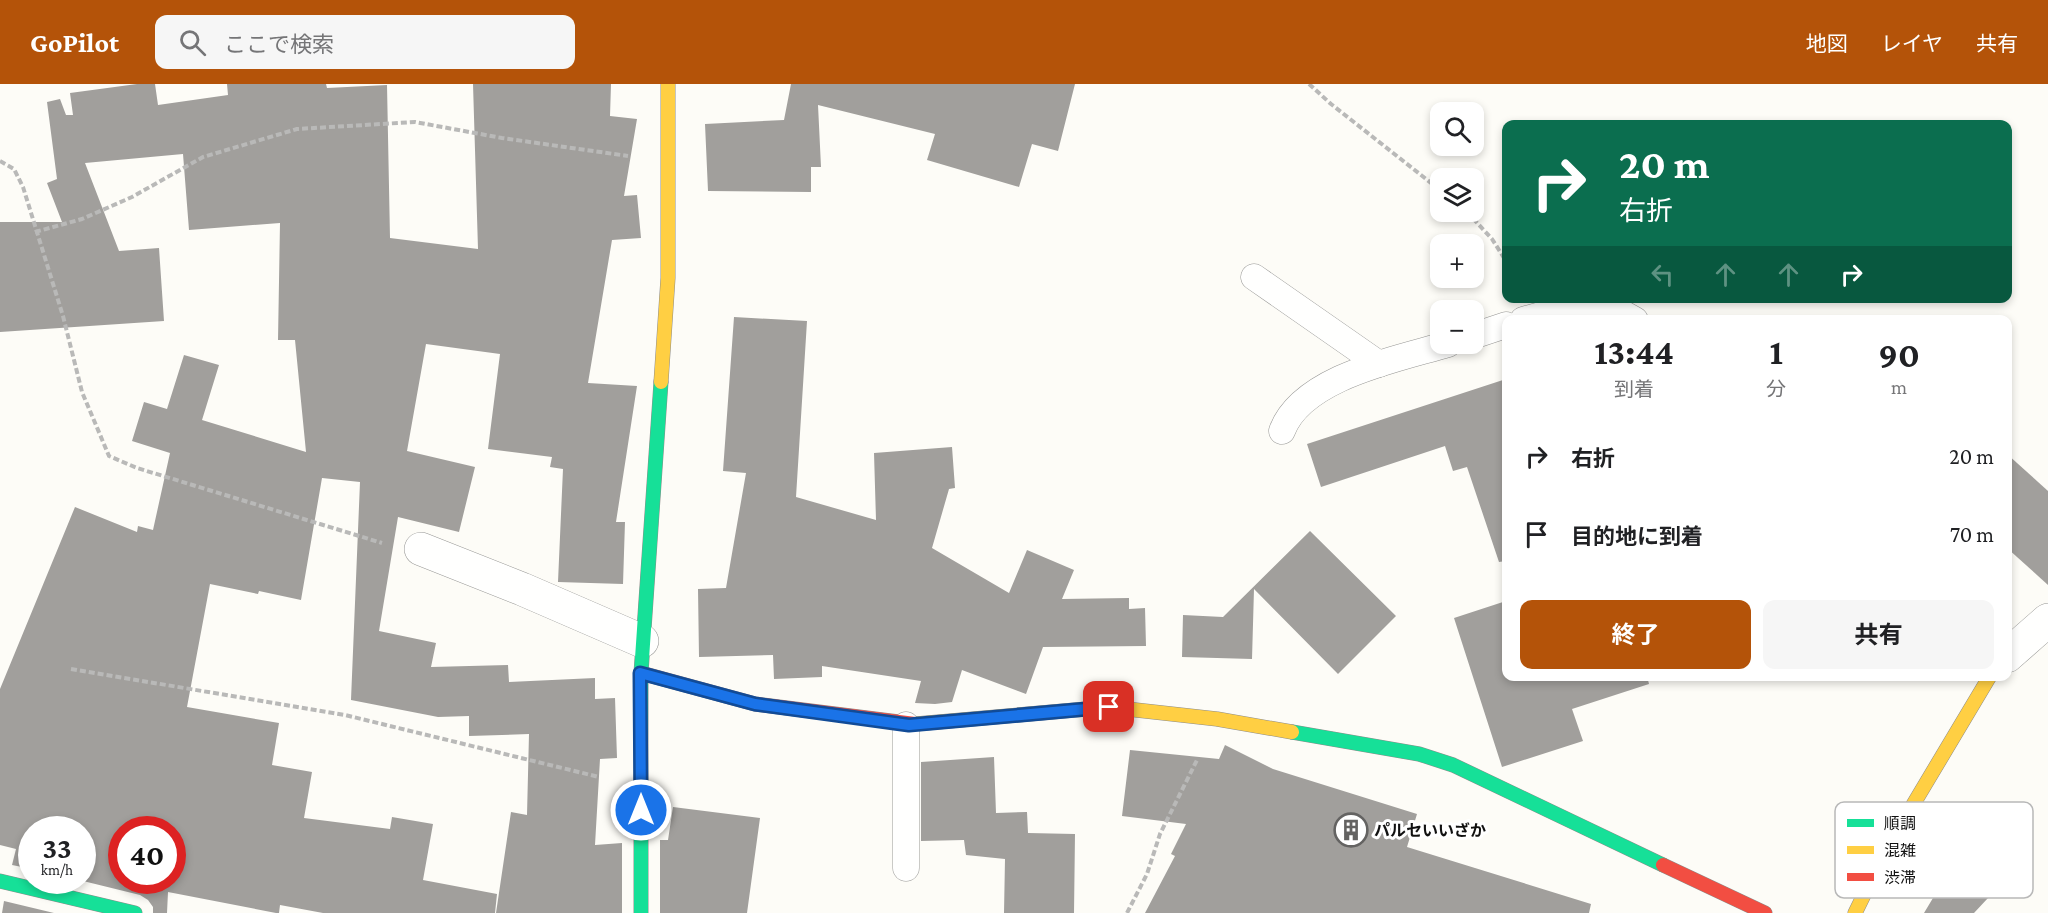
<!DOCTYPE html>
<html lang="ja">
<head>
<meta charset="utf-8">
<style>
	:root { --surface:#fff; --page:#f6f6f6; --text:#202124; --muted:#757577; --accent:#b45309 }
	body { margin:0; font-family:"Crimson Pro","Noto Sans JP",serif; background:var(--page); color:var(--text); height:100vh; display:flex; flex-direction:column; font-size:22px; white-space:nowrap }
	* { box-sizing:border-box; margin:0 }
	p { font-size:20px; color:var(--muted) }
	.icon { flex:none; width:33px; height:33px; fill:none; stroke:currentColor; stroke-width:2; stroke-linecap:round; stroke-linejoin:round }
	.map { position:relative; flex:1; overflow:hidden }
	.drawer { position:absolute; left:1502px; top:231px; width:510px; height:366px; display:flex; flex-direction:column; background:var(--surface); border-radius:12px; box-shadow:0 3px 9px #0003 }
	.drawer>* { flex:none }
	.top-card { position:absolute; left:1502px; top:36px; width:510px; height:183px; border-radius:12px; box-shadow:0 3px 9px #0003; background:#0b6e4f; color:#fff; overflow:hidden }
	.fabs { position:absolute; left:1430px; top:18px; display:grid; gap:12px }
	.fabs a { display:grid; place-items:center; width:54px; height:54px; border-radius:12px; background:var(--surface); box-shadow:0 3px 9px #0003; font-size:30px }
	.speed { position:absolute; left:18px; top:732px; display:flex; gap:12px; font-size:30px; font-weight:700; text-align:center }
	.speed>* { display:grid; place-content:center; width:78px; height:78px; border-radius:50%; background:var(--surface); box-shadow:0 3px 9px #0003; line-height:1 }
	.speed small { font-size:15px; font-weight:400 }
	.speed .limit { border:9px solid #d22; background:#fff; color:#111 }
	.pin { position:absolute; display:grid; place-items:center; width:51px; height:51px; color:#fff; margin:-26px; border-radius:12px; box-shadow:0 3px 9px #0006 }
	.me { position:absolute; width:66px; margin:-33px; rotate:0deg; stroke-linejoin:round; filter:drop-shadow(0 0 4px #0008) }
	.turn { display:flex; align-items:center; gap:21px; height:126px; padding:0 18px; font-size:27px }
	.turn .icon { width:78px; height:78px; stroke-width:2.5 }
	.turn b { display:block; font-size:42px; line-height:51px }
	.lanes { display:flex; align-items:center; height:57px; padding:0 18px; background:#0003; justify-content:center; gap:30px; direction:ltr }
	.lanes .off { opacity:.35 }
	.eta { display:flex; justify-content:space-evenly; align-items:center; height:102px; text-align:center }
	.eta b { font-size:36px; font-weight:700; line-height:42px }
	.primary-button { display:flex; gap:12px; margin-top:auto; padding:12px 18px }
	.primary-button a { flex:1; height:69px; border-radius:12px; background:var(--accent); color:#fff; font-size:24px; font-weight:700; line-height:69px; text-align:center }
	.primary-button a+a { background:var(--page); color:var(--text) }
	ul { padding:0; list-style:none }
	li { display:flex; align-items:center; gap:18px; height:78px; padding:0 18px }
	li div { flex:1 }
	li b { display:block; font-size:22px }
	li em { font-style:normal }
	header { display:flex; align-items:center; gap:36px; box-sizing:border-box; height:84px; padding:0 30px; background:var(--accent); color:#fff }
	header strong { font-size:28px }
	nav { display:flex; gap:33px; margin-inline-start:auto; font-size:21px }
	.search { width:420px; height:54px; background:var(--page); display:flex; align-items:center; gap:15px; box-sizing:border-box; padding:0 21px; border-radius:12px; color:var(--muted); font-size:22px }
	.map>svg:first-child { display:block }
</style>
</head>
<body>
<header>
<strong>GoPilot</strong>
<div class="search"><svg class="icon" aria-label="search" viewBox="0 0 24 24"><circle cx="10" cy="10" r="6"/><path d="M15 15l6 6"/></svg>ここで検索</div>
<nav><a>地図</a><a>レイヤ</a><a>共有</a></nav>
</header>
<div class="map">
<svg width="2048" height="829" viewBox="0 0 2048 829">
	<rect width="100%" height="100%" fill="#fdfcf7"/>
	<g fill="#a19f9c" fill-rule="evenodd">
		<path d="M137 0H155L158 21 228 11 227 0H326L327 4 387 1 390 154 478 165 473 0H611L610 32 637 35 624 112 637 111 641 154 612 156 588 299 637 302 616 438H625L623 500 558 498 563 385 550 383 552 373 488 365 500 270 426 260 407 367 475 383 459 448 398 433 379 547 436 559 431 583 508 581 509 598 595 594V615L615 614 617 674 600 675 595 761 622 759V829H496L511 728 527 731 529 650 469 652V632L438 633 351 616 360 398 322 394 301 516 259 507 258 510 210 500 187 623 279 639 272 681 312 688 304 734 390 745 392 733 433 740 423 796 497 810 495 829H323L280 821 279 829H276L168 808 167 829H153V823L148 816 140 811 79 796H82V746H32V785L12 781 16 765 0 761V605L75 423 137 448 138 442 153 446 170 369 132 357 144 318 167 325 184 271 219 281 202 336 306 368 295 256H278L280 139 189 146 183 70 85 79 119 167 159 164 164 237 0 248V138H62L47 99 57 95 47 18 60 15 66 31H73L70 9ZM122 746H172V796H122Z"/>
		<polygon points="791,0 1075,0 1058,67 1032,60 1019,103 927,76 935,50 818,21 821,83 811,83 811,108 708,107 705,40 784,36"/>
		<polygon points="734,233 807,237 796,413 876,436 874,369 952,363 955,404 949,405 932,464 1009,509 1027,466 1074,486 1062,515 1129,514 1129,525 1145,524 1146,562 1043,563 1026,610 962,586 952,618 935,620 915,619 921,597 822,582 822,593 774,595 773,571 699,573 698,505 726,504 746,389 723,387"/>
		<polygon points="1506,295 1506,477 1499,478 1467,383 1453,387 1445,362 1321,403 1307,360"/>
		<polygon points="2007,370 2048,407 2048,501 2007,464"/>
		<polygon points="1310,447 1396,532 1338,590 1254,505 1252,575 1182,573 1183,531 1223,533"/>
		<polygon points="1506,517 1506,592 1647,592 1649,600 1572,625 1583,657 1502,683 1454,534"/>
		<polygon points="1225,661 1273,685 1417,730 1407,763 1591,820 1589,829 1145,829 1175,772 1171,770 1186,740 1122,732 1130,666 1219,675"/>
		<polygon points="994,673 996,729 1027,728 1028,749 1075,750 1074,829 1004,829 1005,775 966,771 964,756 921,757 921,678"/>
		<polygon points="673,723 760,734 747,829 660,829 660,756 668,756"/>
		<polygon points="1986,757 2016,784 1974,829 1924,829 1951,784 1958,788"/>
		<polygon points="4,817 54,829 2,829"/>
	</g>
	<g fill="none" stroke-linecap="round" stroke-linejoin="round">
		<g stroke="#979795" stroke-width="27">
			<g id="lane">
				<polyline points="1254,193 1379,280"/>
				<polyline points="1523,236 1586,218 1619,227 1635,236"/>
				<polyline points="1473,252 1506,241"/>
				<path d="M1282 347C1302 293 1398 275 1448 260"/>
				<polyline points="906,641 906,784"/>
			</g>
		</g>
		<g stroke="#979795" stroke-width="34">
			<g id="street">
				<polyline points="421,465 522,505 642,557"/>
				<polyline points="2007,572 2048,536"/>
			</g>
		</g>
		<g stroke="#8e8d8b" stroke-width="15">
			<g id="fast">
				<polyline points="1292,648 1419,670 1453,681 1663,781"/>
				<polyline points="0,797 135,829"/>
				<polyline points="641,829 641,589 661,298"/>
			</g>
		</g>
		<g stroke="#8e8d8b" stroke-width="15">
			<g id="slow">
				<polyline points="661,298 668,194 668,0"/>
				<polyline points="915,640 1109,623 1217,635 1292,648"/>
				<polyline points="1855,829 1886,766 1990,592"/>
			</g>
		</g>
		<g stroke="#8e8d8b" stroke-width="15">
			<g id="jam">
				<polyline points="641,589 755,620 915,640"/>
				<polyline points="1663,781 1765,829"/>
			</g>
		</g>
		<g stroke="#b9b9b8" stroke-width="4" stroke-dasharray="6 3" stroke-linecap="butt">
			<polyline points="1309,0 1331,20 1440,106"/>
			<polyline points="0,77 14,85 23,103 63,232 82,308 109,372 137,384 382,459"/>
			<polyline points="1467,128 1492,155 1506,177"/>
			<polyline points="35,148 82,135 132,113 203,73 297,45 415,38 502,54 628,72"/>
			<polyline points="71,585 345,631 599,693"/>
			<polyline points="1127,829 1147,790 1160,750 1198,674"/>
		</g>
		<use href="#lane" stroke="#fffffe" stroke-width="26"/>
		<use href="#street" stroke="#fffffe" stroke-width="33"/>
		<use href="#fast" stroke="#16e098" stroke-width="14"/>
		<use href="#slow" stroke="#ffcf43" stroke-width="14"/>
		<use href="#jam" stroke="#f24e42" stroke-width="14"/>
	</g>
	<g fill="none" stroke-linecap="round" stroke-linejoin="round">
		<g stroke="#114b97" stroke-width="15">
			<polyline id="route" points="641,726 640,589 755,620 909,641 1109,623"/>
		</g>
		<use href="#route" stroke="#1a73e8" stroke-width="10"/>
	</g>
	<defs>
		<g id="building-ring" transform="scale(1.725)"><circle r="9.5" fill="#fff" stroke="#646362" stroke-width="1.5"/><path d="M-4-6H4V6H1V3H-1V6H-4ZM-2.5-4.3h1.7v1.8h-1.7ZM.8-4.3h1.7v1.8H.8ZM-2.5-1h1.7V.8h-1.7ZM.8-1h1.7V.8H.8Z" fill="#646362"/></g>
	</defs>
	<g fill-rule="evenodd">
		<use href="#building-ring" x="1351" y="746"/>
	</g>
	<g text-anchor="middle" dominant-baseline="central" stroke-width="6" stroke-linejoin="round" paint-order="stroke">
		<g font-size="16" font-weight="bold" fill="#111" stroke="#fff" text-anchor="start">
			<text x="1374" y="746">パルセいいざか</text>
		</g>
	</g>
	<rect x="1835" y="718" width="198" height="96" rx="9" fill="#fff" stroke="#b8b8b8" stroke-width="1.5"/>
	<rect x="1847" y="735" width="27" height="8" fill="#16e098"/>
	<rect x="1847" y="762" width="27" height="8" fill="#ffcf43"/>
	<rect x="1847" y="789" width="27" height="8" fill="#f24e42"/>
	<g font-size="16" fill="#111">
		<text x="1884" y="745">順調</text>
		<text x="1884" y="772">混雑</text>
		<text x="1884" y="799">渋滞</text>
	</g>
</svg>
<div class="fabs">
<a><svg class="icon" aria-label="search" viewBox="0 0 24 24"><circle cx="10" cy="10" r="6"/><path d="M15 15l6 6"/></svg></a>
<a><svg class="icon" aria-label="layers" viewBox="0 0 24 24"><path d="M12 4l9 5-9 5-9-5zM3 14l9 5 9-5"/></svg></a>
<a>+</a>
<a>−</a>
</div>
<div class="speed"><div>33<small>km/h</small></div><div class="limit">40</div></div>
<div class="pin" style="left:1109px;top:623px;background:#d93025"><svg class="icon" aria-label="arrive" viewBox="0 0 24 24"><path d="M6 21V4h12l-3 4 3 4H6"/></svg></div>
<svg class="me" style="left:641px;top:726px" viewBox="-20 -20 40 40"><circle r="17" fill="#1a73e8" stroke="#fff" stroke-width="3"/><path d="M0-11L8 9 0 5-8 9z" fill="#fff"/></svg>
<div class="top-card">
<div class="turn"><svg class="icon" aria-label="right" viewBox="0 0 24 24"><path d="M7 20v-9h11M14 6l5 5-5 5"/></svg><div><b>20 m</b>右折</div></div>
<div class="lanes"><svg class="icon off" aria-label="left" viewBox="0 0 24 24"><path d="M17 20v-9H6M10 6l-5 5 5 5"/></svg><svg class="icon off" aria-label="ahead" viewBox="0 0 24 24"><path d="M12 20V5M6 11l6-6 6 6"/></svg><svg class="icon off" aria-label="ahead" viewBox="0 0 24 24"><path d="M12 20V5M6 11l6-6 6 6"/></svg><svg class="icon" aria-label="right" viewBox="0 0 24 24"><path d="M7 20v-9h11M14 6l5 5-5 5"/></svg></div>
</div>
<section class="drawer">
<div class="eta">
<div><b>13:44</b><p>到着</p></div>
<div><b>1</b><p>分</p></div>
<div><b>90</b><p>m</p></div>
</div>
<ul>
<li><svg class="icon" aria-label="right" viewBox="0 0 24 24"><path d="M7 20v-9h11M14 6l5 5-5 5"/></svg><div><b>右折</b></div><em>20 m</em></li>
<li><svg class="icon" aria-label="arrive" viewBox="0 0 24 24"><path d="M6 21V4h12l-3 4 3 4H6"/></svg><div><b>目的地に到着</b></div><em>70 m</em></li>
</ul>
<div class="primary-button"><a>終了</a><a>共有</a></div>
</section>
</div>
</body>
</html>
